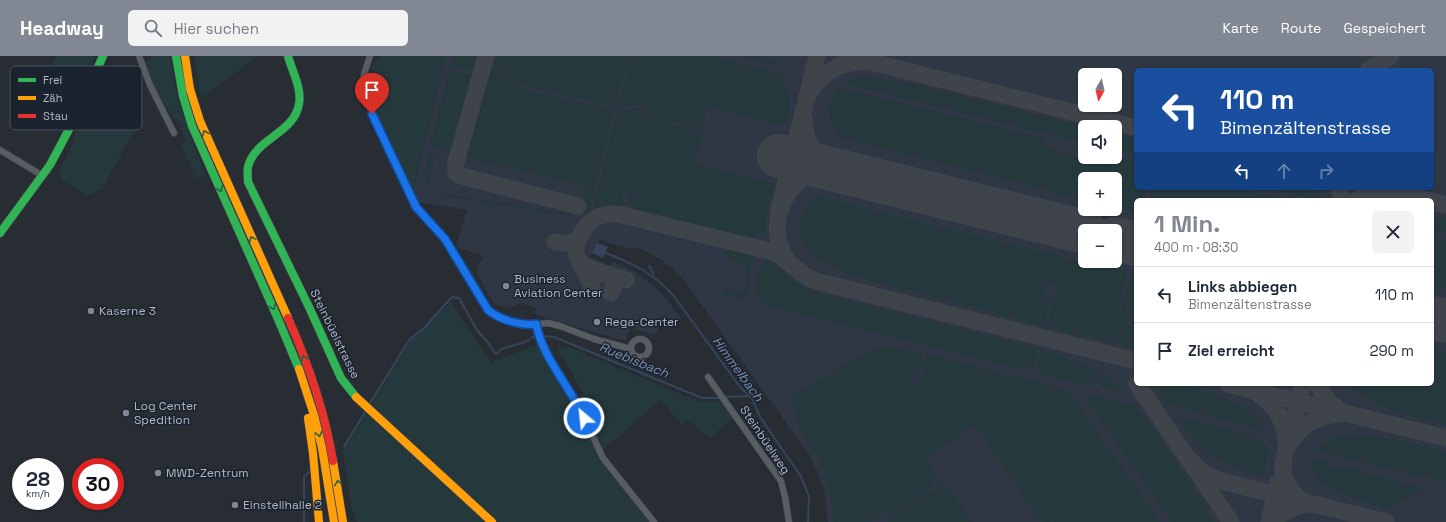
<!DOCTYPE html>
<html lang="de">
<head>
<meta charset="utf-8">
<style>
	:root { --surface:#fff; --page:#f2f2f3; --text:#1f2937; --muted:#747a83; --line:#e0e1e3; --accent:#818894 }
	body { margin:0; font-family:"Space Grotesk",sans-serif; background:var(--page); color:var(--text); height:100vh; display:flex; flex-direction:column; font-size:15px; white-space:nowrap }
	* { box-sizing:border-box; margin:0 }
	p { font-size:13px; color:var(--muted) }
	.icon { flex:none; width:22px; height:22px; fill:none; stroke:currentColor; stroke-width:2; stroke-linecap:round; stroke-linejoin:round }
	.map { position:relative; flex:1; overflow:hidden }
	.panel { position:absolute; left:1134px; top:142px; width:300px; height:188px; display:flex; flex-direction:column; background:var(--surface); border-radius:6px; box-shadow:0 1px 3px #0004 }
	.panel>* { flex:none }
	.banner { position:absolute; left:1134px; top:12px; width:300px; height:122px; border-radius:6px; box-shadow:0 1px 3px #0004; background:#1a4fa0; color:#fff; overflow:hidden }
	.needle { width:26px; rotate:188deg }
	.fabs { position:absolute; left:1078px; top:12px; display:grid; gap:8px }
	.fabs a { display:grid; place-items:center; width:44px; height:44px; border-radius:6px; background:var(--surface); box-shadow:0 1px 3px #0004; font-size:20px }
	.speed { position:absolute; left:12px; top:402px; display:flex; gap:8px; font-size:20px; font-weight:700; text-align:center }
	.speed>* { display:grid; place-content:center; width:52px; height:52px; border-radius:50%; background:var(--surface); box-shadow:0 1px 3px #0004; line-height:1 }
	.speed small { font-size:10px; font-weight:400 }
	.speed .limit { border:6px solid #d22; background:#fff; color:#111 }
	.pin { position:absolute; display:grid; place-items:center; width:34px; height:34px; color:#fff; margin:-41px -17px; border-radius:50% 50% 50% 0; rotate:-45deg; box-shadow:0 0 4px #0007 }
	.pin .icon { rotate:45deg }
	.me { position:absolute; width:44px; margin:-22px; rotate:332deg; stroke-linejoin:round; filter:drop-shadow(0 0 3px #0008) }
	.turn { display:flex; align-items:center; gap:14px; height:84px; padding:0 20px; font-size:18px }
	.turn .icon { width:52px; height:52px; stroke-width:2.5 }
	.turn b { display:block; font-size:28px; line-height:34px }
	.lanes { display:flex; align-items:center; height:38px; padding:0 20px; background:#0003; justify-content:center; gap:20px; direction:ltr }
	.lanes .off { opacity:.35 }
	.round { display:grid; place-items:center; flex:none; width:42px; height:42px; border-radius:6px; background:var(--page) }
	.head { display:flex; align-items:center; justify-content:space-between; height:68px; padding:0 20px }
	h1 { font-size:24px; font-weight:800; line-height:30px; color:var(--accent) }
	ul { padding:0; list-style:none }
	li { display:flex; align-items:center; gap:12px; height:56px; padding:0 20px; border-top:1px solid var(--line) }
	li div { flex:1 }
	li b { display:block; font-size:15px }
	li em { font-style:normal }
	header { display:flex; align-items:center; gap:24px; box-sizing:border-box; height:56px; padding:0 20px; background:var(--accent); color:#fff }
	header strong { font-size:19px }
	nav { display:flex; gap:22px; margin-inline-start:auto; font-size:14px }
	.search { width:280px; height:36px; background:var(--page); display:flex; align-items:center; gap:10px; box-sizing:border-box; padding:0 14px; border-radius:6px; color:var(--muted); font-size:15px }
	.map>svg:first-child { display:block }
</style>
</head>
<body>
<header>
<strong>Headway</strong>
<div class="search"><svg class="icon" aria-label="search" viewBox="0 0 24 24"><circle cx="10" cy="10" r="6"/><path d="M15 15l6 6"/></svg>Hier suchen</div>
<nav><a>Karte</a><a>Route</a><a>Gespeichert</a></nav>
</header>
<div class="map">
<svg width="1446" height="466" viewBox="0 0 1446 466">
	<rect width="100%" height="100%" fill="#282d34"/>
	<path fill="#2f3745" fill-rule="evenodd" d="M381 0H1446V466H828L824 434 817 415 808 397 687 228 673 213 662 204 644 194 633 191 632 193 609 187 600 183 590 201 611 210 613 206 635 216 656 232 667 244 681 263 673 269 660 265 656 279 630 272 626 285 589 275 535 258 536 252 519 247 509 252 494 248 477 217 478 209 483 203 481 199 456 191 467 154 418 146 413 138 374 52 367 33 370 16 374 7ZM1136 14H1432V132H1136ZM1085 19H1115V49H1085ZM1085 71H1115V101H1085ZM1085 123H1115V153H1085ZM1136 144H1432V328H1136ZM1085 175H1115V205H1085Z"/>
	<g fill="#25383c">
		<polygon points="56,0 95,0 78,35 46,17"/>
		<path d="M151 0H171C173 42 192 80 205 119L196 123 181 88 186 85 180 69 171 58 155 32 145 6 152 3Z"/>
		<polygon points="194,0 258,0 201,42"/>
		<polygon points="381,0 446,0 413,138 374,52 367,33 370,16 374,7"/>
		<path d="M453 0H482L478 13C468 14 460 14 451 8Z"/>
		<path d="M490 0H628L615 51 523 29C510 23 503 8 487 10Z"/>
		<path d="M632 0H709L780 18C792 40 791 45 786 70L708 51 702 73 652 61 639 49H631L618 52Z"/>
		<polygon points="736,0 760,0 778,5 778,9 775,9"/>
		<path d="M488 13C503 12 510 27 524 33L614 54 588 159 586 160 581 155 587 131 468 102 464 98V93L486 14Z"/>
		<polygon points="449,14 467,18 477,17 456,92 451,96 435,92 431,88"/>
		<polygon points="860,21 909,27 1087,71 1085,71 1085,87 846,28 846,25"/>
		<path d="M838 32 1045 83V92L1082 102 1085 98V101H1115L1136 106V132H1148L1145 144H1136V157L1115 151V123H1085V144L844 83C826 68 825 51 838 32Z"/>
		<path d="M88 48 127 57 130 52 142 61 102 133 87 140C79 132 61 128 59 117L73 87 77 72Z"/>
		<path d="M633 52 639 53 648 63 702 76 695 108 774 128 766 159V172L762 179 753 182H743L634 156 626 135 621 137 624 148 621 152C611 150 602 153 593 157L617 55H623Z"/>
		<polygon points="1115,78 1136,83 1136,100 1115,94"/>
		<path d="M429 98H433L435 101 428 131 434 136 573 158V160L440 139C419 130 425 117 429 98Z"/>
		<polygon points="1152,132 1239,132 1287,144 1149,144"/>
		<polygon points="1267,132 1311,132 1317,136 1322,144 1315,144"/>
		<path d="M817 140 1127 217 1118 257H1121L1130 218 1136 220V266L1130 265C1122 271 1110 276 1107 285L1047 271 1057 231 1047 228 1043 237 1044 238 1043 244 1049 246 1044 270C998 258 952 246 906 234 882 227 837 218 818 203 795 184 791 158 817 140Z"/>
		<polygon points="1432,160 1446,162 1446,177 1432,174"/>
		<polygon points="1432,180 1446,184 1446,233 1432,229"/>
		<polygon points="732,192 755,199 746,239 743,243 722,239 725,232 744,236 748,218 744,207 726,202 728,194"/>
		<path d="M765 200C779 206 776 210 786 219 793 226 801 230 810 235L1038 292C1036 301 1036 312 1026 314L765 249C748 239 759 217 763 202Z"/>
		<path d="M450 246 491 307 539 288 571 343 583 337 557 292 566 290 685 340 707 347 720 345 732 362 710 382 687 364 682 369 661 344 598 398 603 408 651 466H357L352 454 343 394C352 384 358 369 365 357L368 359 371 350 412 282 426 271Z"/>
		<polygon points="1130,270 1136,270 1136,292 1111,286 1113,281"/>
		<path d="M891 290 923 298 919 316 907 325 910 331 921 322 926 301 929 299 1000 317 1005 325 1008 323 1005 318 1059 332 1069 336 1160 466H1054L1052 464 1049 466H1042L975 369 927 402C930 407 935 413 935 419 936 433 902 452 890 460L886 453 877 459 872 466H834L830 434 824 415 812 391 799 373 795 354 790 348V342L792 338 874 294Z"/>
		<path d="M1432 293 1446 297V369C1411 361 1373 352 1345 328H1432Z"/>
		<path d="M1041 295 1061 300 1099 314 1095 329 1092 330 1043 319C1035 311 1039 304 1041 295Z"/>
		<polygon points="1103,316 1125,336 1124,338 1100,331"/>
		<polygon points="1152,328 1182,328 1221,341 1244,351 1261,366 1266,378 1235,366 1167,348"/>
		<polygon points="1093,340 1134,350 1145,361 1215,466 1172,466 1089,347 1089,343"/>
		<path d="M1177 361 1242 377 1268 390 1264 421C1246 415 1219 409 1205 395 1194 385 1186 372 1177 361Z"/>
		<path d="M1354 379 1392 383 1446 395V426L1320 395 1318 393C1325 382 1342 381 1354 379Z"/>
		<path d="M1314 403 1327 407V411L1340 412V410L1421 431 1422 433 1388 453 1385 452C1369 447 1305 428 1311 405Z"/>
		<polygon points="943,428 948,431 972,466 887,466"/>
	</g>
	<polygon fill="#35455d" points="597,187 608,191 603,202 592,197"/>
	<g fill="none" stroke-linecap="round" stroke-linejoin="round">
		<g stroke="#35455d" stroke-width="2">
			<path d="M603 196C632 207 652 216 673 239L740 331 752 342 760 361 800 419 809 440 808 466"/>
			<polyline points="649,210 654,219"/>
			<polyline points="544,280 554,281 702,342 718,342"/>
			<polyline points="531,282 536,280"/>
			<polyline points="726,341 748,340"/>
			<polyline points="369,349 408,286 411,282 425,271 450,243 453,241 459,242 477,274 489,288 495,297 497,298 501,293 522,287 529,284"/>
			<polyline points="344,391 365,356"/>
			<polyline points="304,466 304,421 309,416"/>
		</g>
		<g stroke="#3f444a" stroke-width="17">
			<polyline points="486,0 455,110 456,117 461,120 578,150"/>
			<polyline points="847,0 1136,72"/>
			<polyline points="1368,14 1391,0"/>
			<path d="M811 35C822 17 840 6 861 6"/>
			<path d="M804 63C806 84 814 107 836 113"/>
			<polyline points="1338,132 1343,144"/>
			<polyline points="1378,132 1427,144"/>
			<path d="M1357 144C1366 135 1376 132 1389 135"/>
			<polyline points="1432,145 1446,149"/>
			<polyline points="779,154 817,0"/>
			<path d="M555 186C566 188 574 189 581 179"/>
			<polyline points="579,205 592,230"/>
			<path d="M789 207C770 181 775 148 798 126 806 119 815 113 825 113 831 112 838 114 844 116"/>
			<path d="M609 218C617 223 614 230 611 237"/>
			<path d="M626 224C616 221 585 213 580 206 569 193 583 171 594 163 602 158 610 157 618 158L769 195C788 201 798 219 816 225L1136 305"/>
			<polyline points="1137,328 1231,466"/>
			<polyline points="1228,328 1446,382"/>
			<polyline points="1317,328 1328,345 1340,354"/>
			<path d="M1257 337C1276 349 1287 368 1286 390 1286 396 1284 402 1283 408 1282 423 1291 437 1303 445"/>
			<polyline points="1288,386 1303,328"/>
			<path d="M1290 387C1301 370 1318 359 1339 358"/>
			<polyline points="1187,401 1201,415 1217,424 1386,466"/>
			<polyline points="1269,466 1278,427"/>
			<path d="M1273 466C1283 455 1295 449 1310 448"/>
		</g>
		<g stroke="#3f444a" stroke-width="44">
			<polyline points="779,100 1085,176"/>
			<polyline points="1115,183 1136,188"/>
			<polyline points="1432,262 1446,265"/>
		</g>
		<g stroke="#44484d" stroke-width="7">
			<g id="street">
				<polyline points="139,0 150,29 174,77"/>
				<path d="M370 0C364 19 360 23 366 43L411 143 419 156 445 183 488 253 498 260 514 266 530 269 548 267 560 270 594 283 631 293"/>
				<polyline points="0,94 43,120"/>
				<polyline points="536,268 546,294 562,324 579,351 603,402 654,466"/>
				<circle cx="640" cy="292" r="9"/>
				<polyline points="708,321 781,425 785,441 789,466"/>
			</g>
		</g>
		<g stroke="#44484d" stroke-width="9">
			<g id="fast">
				<polyline points="176,0 183,40 192,70 278,263 299,313"/>
				<path d="M288 0C292 15 302 32 299 48 294 78 255 82 248 111 247 115 248 121 248 126L309 251 341 322 356 341"/>
				<polyline points="0,177 50,109 75,62 103,0"/>
			</g>
		</g>
		<g stroke="#44484d" stroke-width="9">
			<g id="slow">
				<polyline points="185,0 190,33 200,65 288,262"/>
				<polyline points="299,313 314,359 322,392 334,466"/>
				<polyline points="356,341 492,466"/>
				<polyline points="308,362 313,397 319,466"/>
				<polyline points="333,405 343,466"/>
			</g>
		</g>
		<g stroke="#44484d" stroke-width="9">
			<path id="jam" d="M288 262C308 307 325 356 333 405"/>
		</g>
		<use href="#street" stroke="#585c63" stroke-width="6"/>
		<use href="#fast" stroke="#30b455" stroke-width="8"/>
		<use href="#slow" stroke="#ff9f0a" stroke-width="8"/>
		<use href="#jam" stroke="#e5322d" stroke-width="8"/>
	</g>
	<defs><path id="oneway-chevron" d="M-2-3.5L2.5 0L-2 3.5" fill="none" stroke-width="1.6" stroke-linecap="round" stroke-linejoin="round"/></defs>
	<g stroke="#246440">
		<use href="#oneway-chevron" transform="translate(205 77) rotate(-113)"/>
		<use href="#oneway-chevron" transform="translate(220 133) rotate(66)"/>
		<use href="#oneway-chevron" transform="translate(252 183) rotate(-114)"/>
		<use href="#oneway-chevron" transform="translate(273 251) rotate(66)"/>
		<use href="#oneway-chevron" transform="translate(304 302) rotate(-111)"/>
		<use href="#oneway-chevron" transform="translate(319 378) rotate(76)"/>
		<use href="#oneway-chevron" transform="translate(338 427) rotate(-99)"/>
	</g>
	<g fill="none" stroke-linecap="round" stroke-linejoin="round">
		<g stroke="#114b97" stroke-width="10">
			<path id="route" d="M372 58 416 151 445 183 488 254C500 264 521 270 536 268 543 303 570 330 584 362"/>
		</g>
		<use href="#route" stroke="#1a73e8" stroke-width="7"/>
	</g>
	<g fill="#818894" stroke="#1b232f" stroke-width="1.5">
		<circle cx="506" cy="230" r="4"/>
		<circle cx="91" cy="255" r="4"/>
		<circle cx="597" cy="266" r="4"/>
		<circle cx="126" cy="357" r="4"/>
		<circle cx="158" cy="417" r="4"/>
		<circle cx="235" cy="449" r="4"/>
	</g>
	<g text-anchor="middle" dominant-baseline="central" stroke-width="3" stroke-linejoin="round" paint-order="stroke">
		<g font-size="12" fill="#b1b9c7" stroke="#1b232f" text-anchor="start">
			<text x="514" y="223">Business<tspan x="514" dy="14">Aviation Center</tspan></text>
			<text x="99" y="255">Kaserne 3</text>
			<text x="605" y="266">Rega-Center</text>
			<text x="134" y="350">Log Center<tspan x="134" dy="14">Spedition</tspan></text>
			<text x="166" y="417">MWD-Zentrum</text>
			<text x="243" y="449">Einstellhalle 2</text>
		</g>
		<g font-size="12" fill="#b1b9c7" stroke="#1b232f">
			<text transform="translate(335 278) rotate(64)">Steinbüelstrasse</text>
			<text transform="translate(765 384) rotate(56)">Steinbüelweg</text>
		</g>
		<g font-size="13" font-style="italic" fill="#7a8fae" stroke="#1b232f">
			<text transform="translate(634 304) rotate(22)">Ruebisbach</text>
			<text transform="translate(738 313) rotate(54)">Himmelbach</text>
		</g>
	</g>
	<rect x="10" y="10" width="132" height="64" rx="6" fill="#1b232f" stroke="#48505d" stroke-width="1"/>
	<rect x="18" y="22" width="18" height="4" fill="#30b455"/>
	<rect x="18" y="40" width="18" height="4" fill="#ff9f0a"/>
	<rect x="18" y="58" width="18" height="4" fill="#e5322d"/>
	<g font-size="11" fill="#b1b9c7">
		<text x="43" y="28">Frei</text>
		<text x="43" y="46">Zäh</text>
		<text x="43" y="64">Stau</text>
	</g>
</svg>
<div class="fabs">
<a><svg class="needle" viewBox="-14 -14 28 28"><path d="M0-13l5 13h-10z" fill="#e53935"/><path d="M0 13l5-13h-10z" fill="#747a83"/></svg></a>
<a><svg class="icon" aria-label="sound" viewBox="0 0 24 24"><path d="M4 9h4l5-4v14l-5-4H4zM17 9q2 3 0 6"/></svg></a>
<a>+</a>
<a>−</a>
</div>
<div class="speed"><div>28<small>km/h</small></div><div class="limit">30</div></div>
<div class="pin" style="left:372px;top:58px;background:#d93025"><svg class="icon" aria-label="arrive" viewBox="0 0 24 24"><path d="M6 21V4h12l-3 4 3 4H6"/></svg></div>
<svg class="me" style="left:584px;top:362px" viewBox="-20 -20 40 40"><circle r="17" fill="#1a73e8" stroke="#fff" stroke-width="3"/><path d="M0-11L8 9 0 5-8 9z" fill="#fff"/></svg>
<div class="banner">
<div class="turn"><svg class="icon" aria-label="left" viewBox="0 0 24 24"><path d="M17 20v-9H6M10 6l-5 5 5 5"/></svg><div><b>110 m</b>Bimenzältenstrasse</div></div>
<div class="lanes"><svg class="icon" aria-label="left" viewBox="0 0 24 24"><path d="M17 20v-9H6M10 6l-5 5 5 5"/></svg><svg class="icon off" aria-label="ahead" viewBox="0 0 24 24"><path d="M12 20V5M6 11l6-6 6 6"/></svg><svg class="icon off" aria-label="right" viewBox="0 0 24 24"><path d="M7 20v-9h11M14 6l5 5-5 5"/></svg></div>
</div>
<section class="panel">
<div class="head"><div><h1>1 Min.</h1><p>400 m · 08:30</p></div><a class="round"><svg class="icon" aria-label="close" viewBox="0 0 24 24"><path d="M6 6l12 12M18 6L6 18"/></svg></a></div>
<ul>
<li><svg class="icon" aria-label="left" viewBox="0 0 24 24"><path d="M17 20v-9H6M10 6l-5 5 5 5"/></svg><div><b>Links abbiegen</b><p>Bimenzältenstrasse</p></div><em>110 m</em></li>
<li><svg class="icon" aria-label="arrive" viewBox="0 0 24 24"><path d="M6 21V4h12l-3 4 3 4H6"/></svg><div><b>Ziel erreicht</b></div><em>290 m</em></li>
</ul>
</section>
</div>
</body>
</html>
